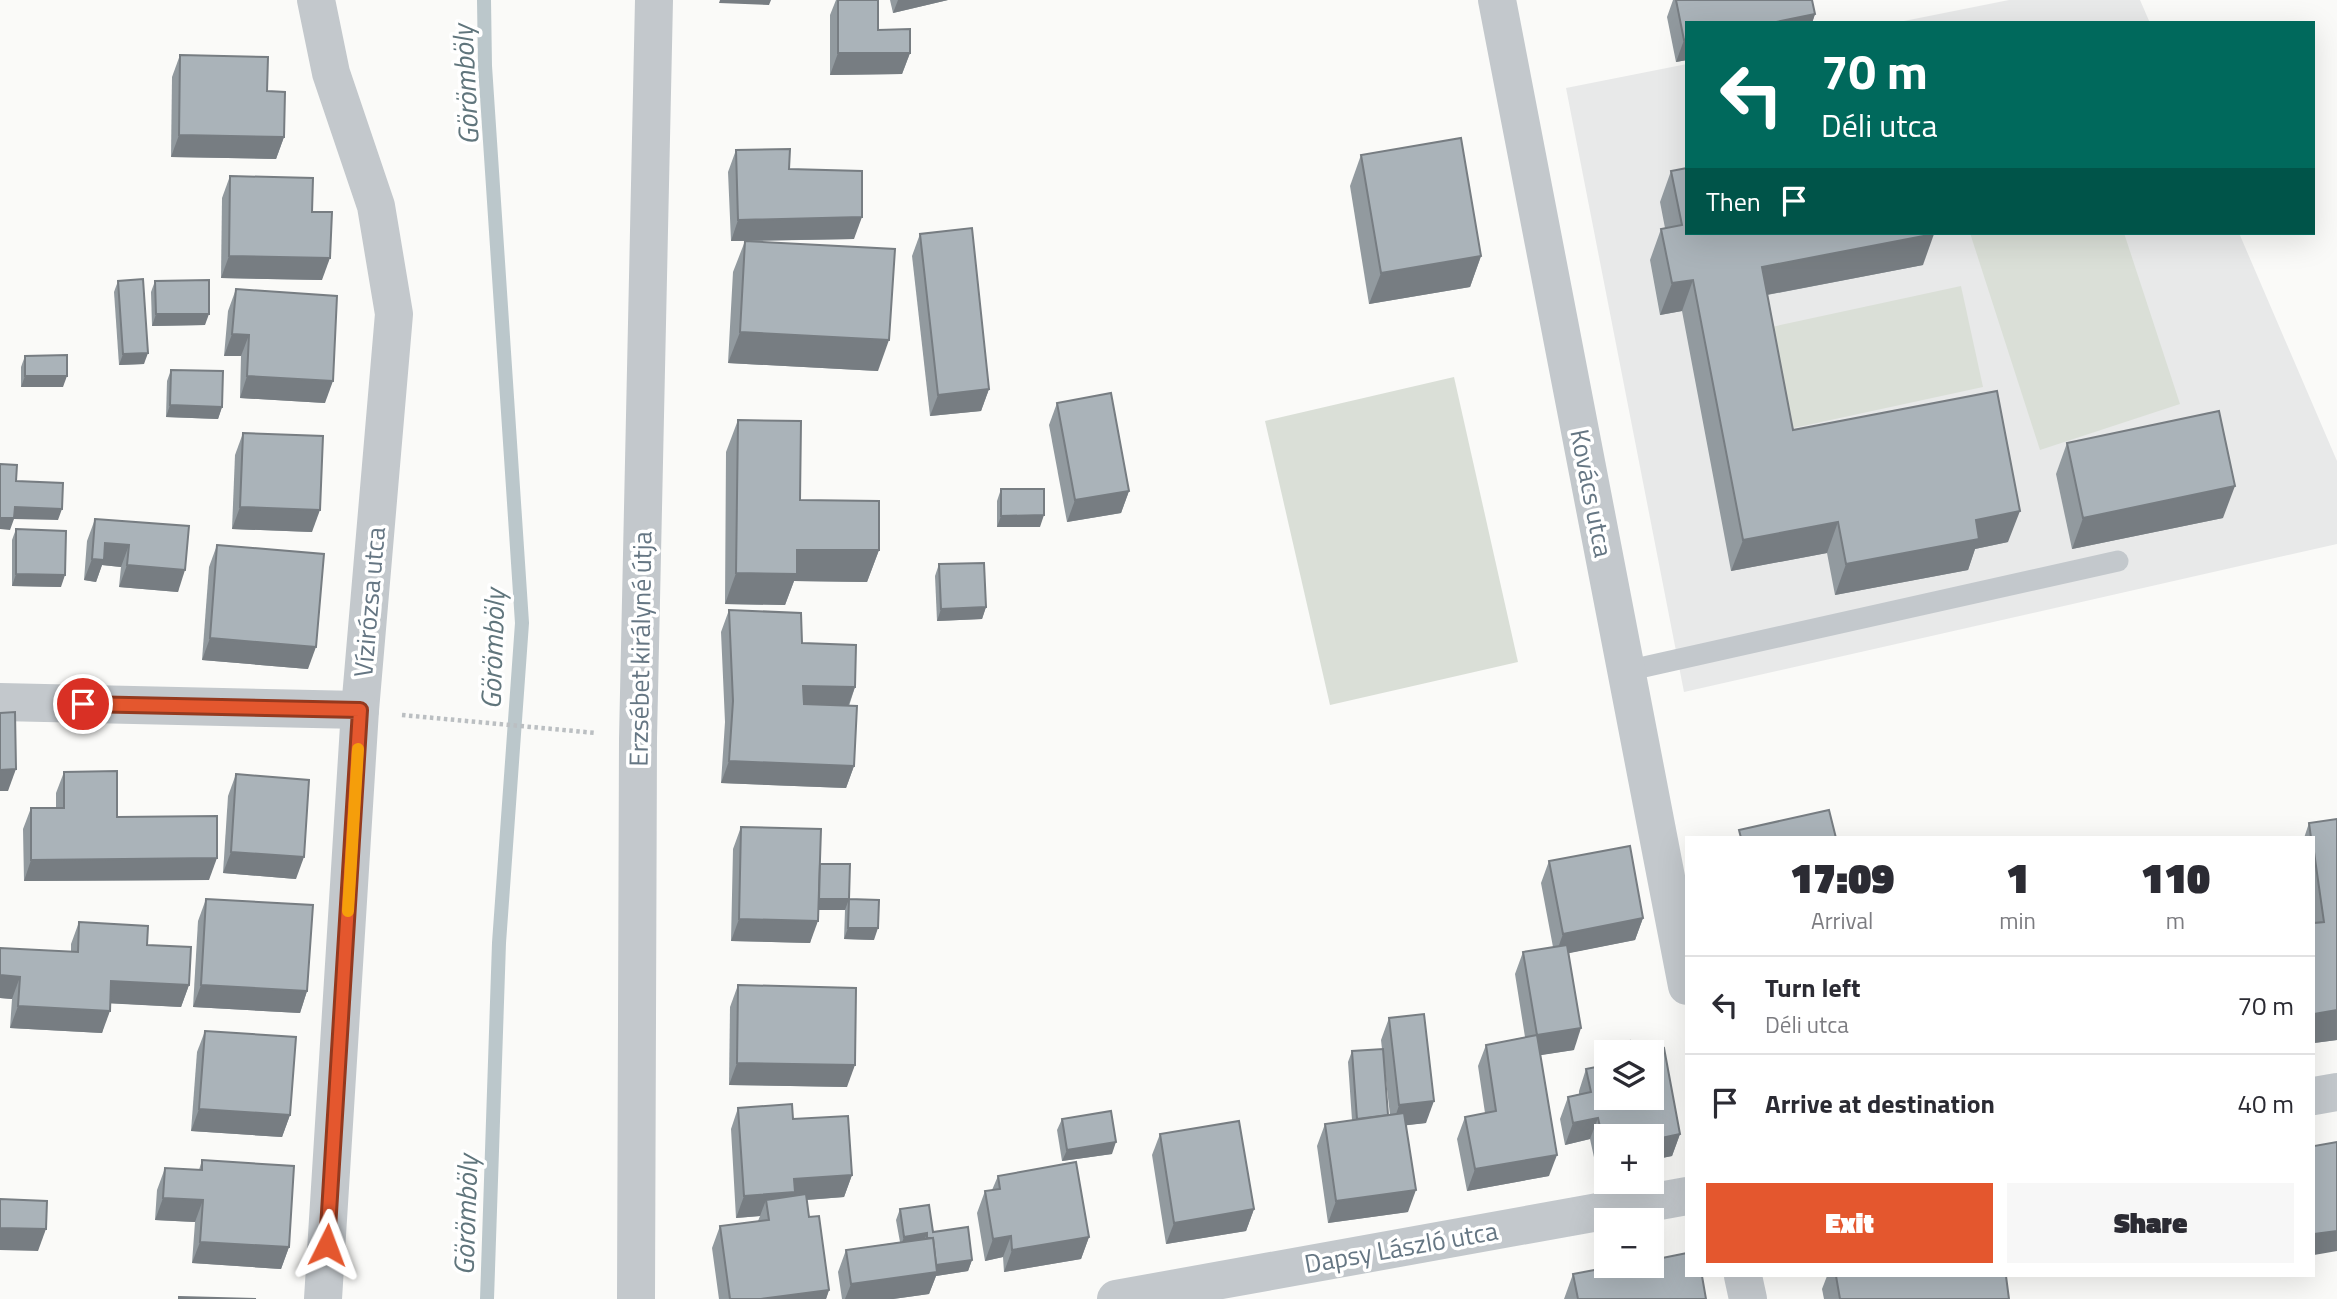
<!DOCTYPE html>
<html lang="en">
<head>
<meta charset="utf-8">
<style>
	:root { --surface:#fff; --page:#f7f7f7; --text:#2b2b33; --muted:#7c7c81; --line:#e1e1e2; --accent:#e4572e }
	body { margin:0; font-family:"Titillium Web",sans-serif; background:var(--page); color:var(--text); height:100vh; display:flex; flex-direction:column; font-size:26px; white-space:nowrap }
	* { box-sizing:border-box; margin:0 }
	p { font-size:23px; color:var(--muted) }
	.icon { flex:none; width:38px; height:38px; fill:none; stroke:currentColor; stroke-width:2; stroke-linecap:round; stroke-linejoin:round }
	.map { position:relative; flex:1; overflow:hidden }
	.sheet { position:absolute; left:1685px; top:836px; width:630px; height:441px; display:flex; flex-direction:column; background:var(--surface); border-radius:0px; box-shadow:0 7px 28px #0002 }
	.sheet>* { flex:none }
	.guide { position:absolute; left:1685px; top:21px; width:630px; height:214px; border-radius:0px; box-shadow:0 7px 28px #0002; background:#00695c; color:#fff; overflow:hidden }
	.fabs { position:absolute; left:1594px; top:1040px; display:grid; gap:14px }
	.fabs a { display:grid; place-items:center; width:70px; height:70px; border-radius:0px; background:var(--surface); box-shadow:0 7px 28px #0002; font-size:35px }
	.pin { position:absolute; display:grid; place-items:center; width:60px; height:60px; color:#fff; margin:-30px; border:4px solid #fff; border-radius:50%; box-shadow:0 2px 7px #0007 }
	.me { position:absolute; width:77px; margin:-38px; rotate:3deg; stroke-linejoin:round; filter:drop-shadow(0 0 5px #0008) }
	.turn { display:flex; align-items:center; gap:24px; height:147px; padding:0 21px; font-size:32px }
	.turn .icon { width:91px; height:91px; stroke-width:2.5 }
	.turn b { display:block; font-size:49px; line-height:60px }
	.then { display:flex; align-items:center; height:66px; padding:0 21px; background:#0003; gap:14px; font-size:26px }
	.eta { display:flex; justify-content:space-evenly; align-items:center; height:119px; text-align:center }
	.eta b { font-size:42px; font-weight:800; line-height:49px }
	.primary-button { display:flex; gap:14px; margin-top:auto; padding:14px 21px }
	.primary-button a { flex:1; height:80px; border-radius:0px; background:var(--accent); color:#fff; font-size:28px; font-weight:800; line-height:80px; text-align:center }
	.primary-button a+a { background:var(--page); color:var(--text) }
	ul { padding:0; list-style:none }
	li { display:flex; align-items:center; gap:21px; height:98px; padding:0 21px; border-top:2px solid var(--line) }
	li div { flex:1 }
	li b { display:block; font-size:26px }
	li em { font-style:normal }
	.map>svg:first-child { display:block }
</style>
</head>
<body>
<div class="map">
<svg width="2337" height="1299" viewBox="0 0 2337 1299">
	<rect width="100%" height="100%" fill="#fafaf8"/>
	<g fill="#e8e9e9">
		<polygon points="2009,0 2140,0 2150,23 1894,23"/>
		<polygon points="1687,64 1687,233 2239,233 2337,461 2337,544 1684,692 1566,88"/>
	</g>
	<g fill="#dadfd7">
		<polygon points="1970,233 2124,233 2180,404 2040,450"/>
		<polygon points="1961,286 1983,387 1789,429 1767,328"/>
		<polygon points="1454,377 1518,662 1330,705 1265,421"/>
	</g>
	<g fill="none" stroke-linecap="round" stroke-linejoin="round">
		<polyline stroke="#bbc7cb" stroke-width="14" points="484,0 485,66 522,623 499,943 487,1299"/>
		<polyline stroke="#bbbfc2" stroke-width="4.5" stroke-dasharray="3.5 3.5" stroke-linecap="butt" points="402,715 596,733"/>
		<polyline stroke="#c3c8cc" stroke-width="21" points="1626,671 2118,561"/>
		<g stroke="#c3c8cc" stroke-width="38">
			<polyline points="316,0 331,73 376,206 394,314 360,710 323,1299"/>
			<polyline points="1497,0 1687,986"/>
			<polyline points="0,702 360,710"/>
			<polyline points="2314,1096 2337,1092"/>
			<polyline points="1743,1276 1748,1299"/>
			<polyline points="636,1299 638,739 654,0"/>
			<polyline points="1116,1299 1687,1196"/>
		</g>
	</g>
	<g fill="#929a9f" fill-rule="evenodd">
		<polygon points="836,0 879,0 878,0 878,30 910,53 902,74 830,75 830,15"/>
		<polygon points="890,0 948,0 893,13"/>
		<polygon points="1673,0 1812,0 1815,14 1812,23 1687,23 1687,60 1676,62 1667,17"/>
		<polygon points="180,55 267,91 284,137 276,159 171,157 172,77"/>
		<polygon points="736,150 789,169 854,239 750,241 878,371 728,363 733,272 745,241 731,241 728,172"/>
		<polygon points="1361,155 1481,256 1470,287 1369,304 1350,186"/>
		<polygon points="1671,171 1923,265 1767,295 1793,430 2008,542 1975,549 1968,570 1835,595 1827,553 1731,571 1682,311 1660,315 1650,260 1661,229 1665,228 1660,202"/>
		<polygon points="230,176 312,212 322,280 221,278 222,198"/>
		<polygon points="920,234 989,389 981,411 930,416 912,256"/>
		<polygon points="118,281 144,364 119,365 114,292"/>
		<polygon points="155,281 205,325 152,326 151,292"/>
		<polygon points="236,289 325,403 240,398 241,356 224,356 228,311"/>
		<polygon points="25,356 63,387 21,387 21,367"/>
		<polygon points="171,370 222,407 218,419 166,417 167,381"/>
		<polygon points="1057,403 1129,491 1121,513 1067,522 1049,425"/>
		<polygon points="738,420 800,500 879,550 867,582 794,581 785,605 725,604 726,452"/>
		<polygon points="243,433 312,532 232,529 235,455"/>
		<polygon points="2067,443 2223,518 2072,549 2056,474"/>
		<polygon points="1001,489 1040,527 997,527 997,501"/>
		<polygon points="95,519 189,526 178,592 119,587 121,567 102,565 96,582 84,580 87,541"/>
		<polygon points="16,529 61,587 12,586 12,540"/>
		<polygon points="217,545 308,669 202,660 209,567"/>
		<polygon points="939,564 986,607 982,619 937,621 935,576"/>
		<polygon points="729,610 802,643 855,687 849,706 854,766 846,788 721,783 725,722 721,632"/>
		<polygon points="64,772 117,817 209,880 24,881 23,829 31,808 56,808 56,793"/>
		<polygon points="236,774 296,879 223,873 228,796"/>
		<polygon points="2337,819 2337,1040 2314,1043 2314,838 2304,838 2309,823"/>
		<polygon points="741,827 820,864 849,899 874,940 844,939 845,910 819,910 810,943 731,941 733,849"/>
		<polygon points="1549,861 1643,918 1635,940 1568,953 1574,1050 1540,1055 1549,1176 1467,1191 1457,1139 1465,1117 1485,1113 1478,1066 1486,1045 1525,1037 1515,974 1523,952 1553,947 1541,883"/>
		<polygon points="206,899 307,991 300,1013 193,1007 198,921"/>
		<polygon points="79,922 147,945 189,985 181,1007 110,1003 102,1033 10,1028 12,999 0,998 0,948 71,952 71,944"/>
		<polygon points="738,985 847,1087 729,1085 730,1007"/>
		<path d="M1389 1018 1426 1123 1406 1125 1408 1212 1328 1223 1317 1146 1325 1124 1352 1120 1348 1062 1352 1051 1382 1049 1381 1040ZM1383 1055 1390 1115H1388Z"/>
		<polygon points="205,1031 290,1115 282,1137 191,1131 197,1052"/>
		<polygon points="1630,1041 1632,1052 1606,1052 1606,1097 1652,1097 1652,1052 1647,1052 1664,1048 1680,1134 1672,1156 1652,1160 1652,1136 1606,1136 1606,1169 1597,1171 1590,1139 1565,1145 1560,1119 1568,1097 1579,1094 1579,1091 1586,1069 1598,1067 1605,1046"/>
		<polygon points="738,1108 793,1119 852,1175 844,1197 807,1200 809,1217 829,1290 826,1299 719,1299 712,1248 720,1226 758,1221 760,1216 736,1218 731,1129"/>
		<polygon points="1062,1119 1112,1154 1062,1161 1057,1130"/>
		<polygon points="1160,1134 1254,1209 1246,1231 1166,1244 1152,1155"/>
		<polygon points="202,1160 289,1247 281,1269 192,1263 195,1222 155,1220 157,1190 165,1168 199,1170"/>
		<polygon points="998,1176 1089,1237 1081,1259 1004,1272 1003,1257 985,1261 977,1213 985,1191 992,1190"/>
		<polygon points="900,1209 972,1260 968,1271 936,1276 929,1294 893,1299 842,1299 838,1272 846,1250 900,1242 896,1220"/>
		<polygon points="1573,1274 1706,1299 1564,1299"/>
		<polygon points="1827,1276 2006,1276 2009,1299 1824,1299 1822,1289"/>
	</g>
	<g fill="#777d82">
		<polygon points="720,0 771,0 769,5 719,3"/>
		<polygon points="898,0 948,0 893,13"/>
		<polygon points="1815,14 1812,23 1771,23"/>
		<polygon points="1687,39 1687,60 1676,62 1684,40"/>
		<polygon points="838,53 910,53 902,74 830,75"/>
		<polygon points="179,135 284,137 276,159 171,157"/>
		<polygon points="862,217 854,239 731,241 738,220"/>
		<polygon points="1934,234 1923,265 1750,298 1762,267"/>
		<polygon points="229,256 330,258 322,280 221,278"/>
		<polygon points="1481,256 1470,287 1369,304 1381,273"/>
		<polygon points="1693,280 1682,311 1660,315 1672,283"/>
		<polygon points="156,314 209,314 205,325 152,326"/>
		<polygon points="740,332 889,340 878,371 728,363"/>
		<polygon points="232,334 249,335 241,356 224,356"/>
		<polygon points="148,353 144,364 119,365 123,354"/>
		<polygon points="25,376 67,376 63,387 21,387"/>
		<polygon points="247,376 333,381 325,403 240,398"/>
		<polygon points="989,389 981,411 930,416 938,395"/>
		<polygon points="170,405 222,407 218,419 166,417"/>
		<polygon points="2235,486 2223,518 2072,549 2083,518"/>
		<polygon points="1129,491 1121,513 1067,522 1075,500"/>
		<polygon points="15,507 62,509 58,520 14,519 10,530 0,529 0,518"/>
		<polygon points="240,507 320,510 312,532 232,529"/>
		<polygon points="2020,511 2008,542 1975,549 1968,570 1835,595 1846,564 1976,520"/>
		<polygon points="1044,515 1040,527 997,527 1001,516"/>
		<polygon points="1838,522 1827,553 1731,571 1743,540"/>
		<polygon points="105,543 129,545 121,567 102,565 96,582 84,580 92,559"/>
		<polygon points="797,550 879,550 867,582 794,581 785,605 725,604 736,573"/>
		<polygon points="127,565 185,570 178,592 119,587"/>
		<polygon points="16,574 65,575 61,587 12,586"/>
		<polygon points="986,607 982,619 937,621 941,609"/>
		<polygon points="210,638 316,647 308,669 202,660"/>
		<polygon points="803,686 855,687 847,709 795,708"/>
		<polygon points="729,761 854,766 846,788 721,783"/>
		<polygon points="16,769 8,791 0,791 0,770"/>
		<polygon points="231,852 304,857 296,879 223,873"/>
		<polygon points="217,858 209,880 24,881 31,860"/>
		<polygon points="815,898 849,899 845,910 811,910"/>
		<polygon points="1643,918 1635,940 1555,956 1563,934"/>
		<polygon points="739,919 818,921 810,943 731,941"/>
		<polygon points="848,928 878,928 874,940 844,939"/>
		<polygon points="0,975 20,977 12,999 0,998"/>
		<polygon points="111,981 189,985 181,1007 103,1003"/>
		<polygon points="201,985 307,991 300,1013 193,1007"/>
		<polygon points="18,1006 110,1011 102,1033 10,1028"/>
		<polygon points="2337,1010 2337,1040 2314,1043 2314,1014"/>
		<polygon points="1581,1028 1574,1050 1529,1057 1537,1035"/>
		<polygon points="737,1063 855,1065 847,1087 729,1085"/>
		<polygon points="1434,1101 1426,1123 1392,1127 1399,1105"/>
		<polygon points="199,1109 290,1115 282,1137 191,1131"/>
		<polygon points="1598,1118 1590,1139 1565,1145 1573,1123"/>
		<polygon points="1680,1134 1672,1156 1652,1160 1652,1140"/>
		<polygon points="1116,1142 1112,1154 1062,1161 1067,1150"/>
		<polygon points="1605,1149 1606,1149 1606,1169 1597,1171"/>
		<polygon points="1557,1155 1549,1176 1467,1191 1475,1169"/>
		<polygon points="852,1175 844,1197 791,1201 766,1200 760,1216 736,1218 744,1196 794,1179"/>
		<polygon points="1416,1190 1408,1212 1328,1223 1336,1201"/>
		<polygon points="163,1198 203,1200 195,1222 155,1220"/>
		<polygon points="1254,1209 1246,1231 1166,1244 1174,1223"/>
		<polygon points="0,1228 46,1229 38,1251 0,1250"/>
		<polygon points="2337,1231 2337,1251 2314,1255 2314,1234"/>
		<polygon points="927,1233 923,1245 900,1248 904,1237"/>
		<polygon points="1011,1236 1003,1257 985,1261 993,1239"/>
		<polygon points="1089,1237 1081,1259 1004,1272 1012,1250"/>
		<polygon points="200,1242 289,1247 281,1269 192,1263"/>
		<polygon points="972,1260 968,1271 936,1276 929,1294 893,1299 845,1299 851,1284 931,1266"/>
		<polygon points="829,1290 826,1299 761,1299"/>
	</g>
	<g fill="#aab3b9" stroke="#777d82" stroke-width="2">
		<polygon points="838,0 878,0 878,30 910,29 910,53 838,53"/>
		<polygon points="1676,0 1812,0 1815,14 1771,23 1687,23 1687,39 1684,40"/>
		<polygon points="180,55 268,57 267,91 285,92 284,137 179,135"/>
		<polygon points="1461,138 1481,256 1381,273 1361,155"/>
		<polygon points="790,149 789,169 862,171 862,217 738,220 736,150"/>
		<polygon points="1687,168 1687,233 1934,233 1934,234 1762,267 1793,430 1997,391 2020,511 1976,520 1979,539 1846,564 1838,522 1743,540 1693,280 1672,283 1661,229 1682,225 1671,171"/>
		<polygon points="230,176 313,178 312,212 332,212 330,258 229,256"/>
		<polygon points="972,228 989,389 938,395 920,234"/>
		<polygon points="745,241 895,249 889,340 740,332"/>
		<polygon points="143,279 148,353 123,354 118,281"/>
		<polygon points="209,280 209,314 156,314 155,281"/>
		<polygon points="236,289 337,296 333,381 247,376 249,335 232,334"/>
		<polygon points="67,355 67,376 25,376 25,356"/>
		<polygon points="171,370 223,371 222,407 170,405"/>
		<polygon points="1111,393 1129,491 1075,500 1057,403"/>
		<polygon points="2219,411 2235,486 2083,518 2067,443"/>
		<polygon points="738,420 801,421 800,500 879,501 879,550 797,550 797,574 736,573"/>
		<polygon points="243,433 323,436 320,510 240,507"/>
		<polygon points="0,464 17,465 16,481 63,483 62,509 15,507 14,518 0,518"/>
		<polygon points="1001,489 1044,489 1044,515 1001,516"/>
		<polygon points="95,519 189,526 185,570 127,565 129,545 105,543 104,560 92,559"/>
		<polygon points="16,529 66,531 65,575 16,574"/>
		<polygon points="217,545 324,554 316,647 210,638"/>
		<polygon points="984,563 986,607 941,609 939,564"/>
		<polygon points="729,610 801,613 802,643 856,645 855,687 803,686 804,704 857,706 854,766 729,761 733,701"/>
		<polygon points="15,712 16,769 0,770 0,713"/>
		<polygon points="117,771 117,817 217,816 217,858 31,860 31,808 64,808 64,772"/>
		<polygon points="236,774 309,780 304,857 231,852"/>
		<polygon points="1829,810 1836,838 1741,838 1739,830"/>
		<polygon points="2337,819 2337,1010 2314,1014 2314,923 2324,922 2314,852 2314,838 2311,838 2309,823"/>
		<polygon points="741,827 821,829 818,921 739,919"/>
		<polygon points="1630,846 1643,918 1563,934 1549,861"/>
		<polygon points="820,864 850,864 849,899 879,900 878,928 848,928 849,899 819,899"/>
		<polygon points="206,899 313,905 307,991 201,985"/>
		<polygon points="79,922 148,926 147,945 191,947 189,985 111,981 110,1011 18,1006 20,977 0,975 0,948 78,952"/>
		<polygon points="1567,945 1581,1028 1537,1035 1523,952"/>
		<polygon points="738,985 856,988 855,1065 737,1063"/>
		<polygon points="1424,1014 1434,1101 1399,1105 1389,1018"/>
		<polygon points="205,1031 296,1037 290,1115 199,1109"/>
		<polygon points="1537,1035 1557,1155 1475,1169 1465,1117 1496,1111 1486,1045"/>
		<polygon points="1630,1041 1632,1052 1606,1052 1605,1046"/>
		<polygon points="1664,1048 1680,1134 1652,1140 1652,1136 1606,1136 1606,1149 1605,1149 1598,1118 1573,1123 1568,1097 1591,1092 1586,1069 1606,1065 1606,1097 1652,1097 1652,1052 1647,1052"/>
		<polygon points="1383,1049 1388,1115 1357,1119 1352,1051"/>
		<polygon points="792,1104 793,1119 848,1116 852,1175 794,1179 795,1192 744,1196 738,1108"/>
		<polygon points="1111,1111 1116,1142 1067,1150 1062,1119"/>
		<polygon points="1404,1113 1416,1190 1336,1201 1325,1124"/>
		<polygon points="1239,1121 1254,1209 1174,1223 1160,1134"/>
		<polygon points="2337,1142 2337,1231 2314,1234 2314,1146"/>
		<polygon points="202,1160 294,1166 289,1247 200,1242 203,1200 163,1198 165,1168 202,1170"/>
		<polygon points="1076,1162 1089,1237 1012,1250 1011,1236 993,1239 985,1191 1000,1189 998,1176"/>
		<polygon points="806,1194 809,1217 819,1216 829,1290 761,1299 730,1299 720,1226 769,1220 766,1200"/>
		<polygon points="0,1199 47,1201 46,1229 0,1228"/>
		<polygon points="929,1205 933,1232 968,1227 972,1260 936,1265 933,1238 927,1238 927,1233 904,1237 900,1209"/>
		<polygon points="933,1238 937,1272 851,1284 846,1250"/>
		<polygon points="1687,1253 1687,1276 1702,1276 1706,1299 1578,1299 1573,1274 1621,1265 1652,1265 1652,1260"/>
		<polygon points="1836,1276 2006,1276 2009,1299 1840,1299"/>
		<polygon points="179,1297 256,1299 179,1299"/>
	</g>
	<g fill="none" stroke-linecap="round" stroke-linejoin="round">
		<g stroke="#94391e" stroke-width="18">
			<polyline id="route" points="83,704 360,710 327,1245"/>
		</g>
		<use href="#route" stroke="#e4572e" stroke-width="12"/>
		<polyline stroke="#f59e0b" stroke-width="12" points="348,911 358,749"/>
	</g>
	<g text-anchor="middle" dominant-baseline="central" stroke-width="7" stroke-linejoin="round" paint-order="stroke">
		<g font-size="26" fill="#657683" stroke="#fff">
			<text transform="translate(1592 493) rotate(79)">Kovács utca</text>
			<text transform="translate(369 602) rotate(-85)">Vízirózsa utca</text>
			<text transform="translate(640 649) rotate(-89)">Erzsébet királyné útja</text>
			<text transform="translate(1401 1247) rotate(-10)">Dapsy László utca</text>
		</g>
		<g font-size="28" font-style="italic" fill="#60757c" stroke="#fff">
			<text transform="translate(465 85) rotate(-93)">Görömböly</text>
			<text transform="translate(492 649) rotate(-88)">Görömböly</text>
			<text transform="translate(465 1215) rotate(-88)">Görömböly</text>
		</g>
	</g>
</svg>
<div class="fabs">
<a><svg class="icon" aria-label="layers" viewBox="0 0 24 24"><path d="M12 4l9 5-9 5-9-5zM3 14l9 5 9-5"/></svg></a>
<a>+</a>
<a>−</a>
</div>
<div class="pin" style="left:83px;top:704px;background:#d93025"><svg class="icon" aria-label="arrive" viewBox="0 0 24 24"><path d="M6 21V4h12l-3 4 3 4H6"/></svg></div>
<svg class="me" style="left:327px;top:1245px" viewBox="-20 -20 40 40"><path d="M0-17L14 15 0 8-14 15z" fill="#e4572e" stroke="#fff" stroke-width="4"/></svg>
<div class="guide">
<div class="turn"><svg class="icon" aria-label="left" viewBox="0 0 24 24"><path d="M17 20v-9H6M10 6l-5 5 5 5"/></svg><div><b>70 m</b>Déli utca</div></div>
<div class="then">Then<svg class="icon" aria-label="arrive" viewBox="0 0 24 24"><path d="M6 21V4h12l-3 4 3 4H6"/></svg></div>
</div>
<section class="sheet">
<div class="eta">
<div><b>17:09</b><p>Arrival</p></div>
<div><b>1</b><p>min</p></div>
<div><b>110</b><p>m</p></div>
</div>
<ul>
<li><svg class="icon" aria-label="left" viewBox="0 0 24 24"><path d="M17 20v-9H6M10 6l-5 5 5 5"/></svg><div><b>Turn left</b><p>Déli utca</p></div><em>70 m</em></li>
<li><svg class="icon" aria-label="arrive" viewBox="0 0 24 24"><path d="M6 21V4h12l-3 4 3 4H6"/></svg><div><b>Arrive at destination</b></div><em>40 m</em></li>
</ul>
<div class="primary-button"><a>Exit</a><a>Share</a></div>
</section>
</div>
</body>
</html>
